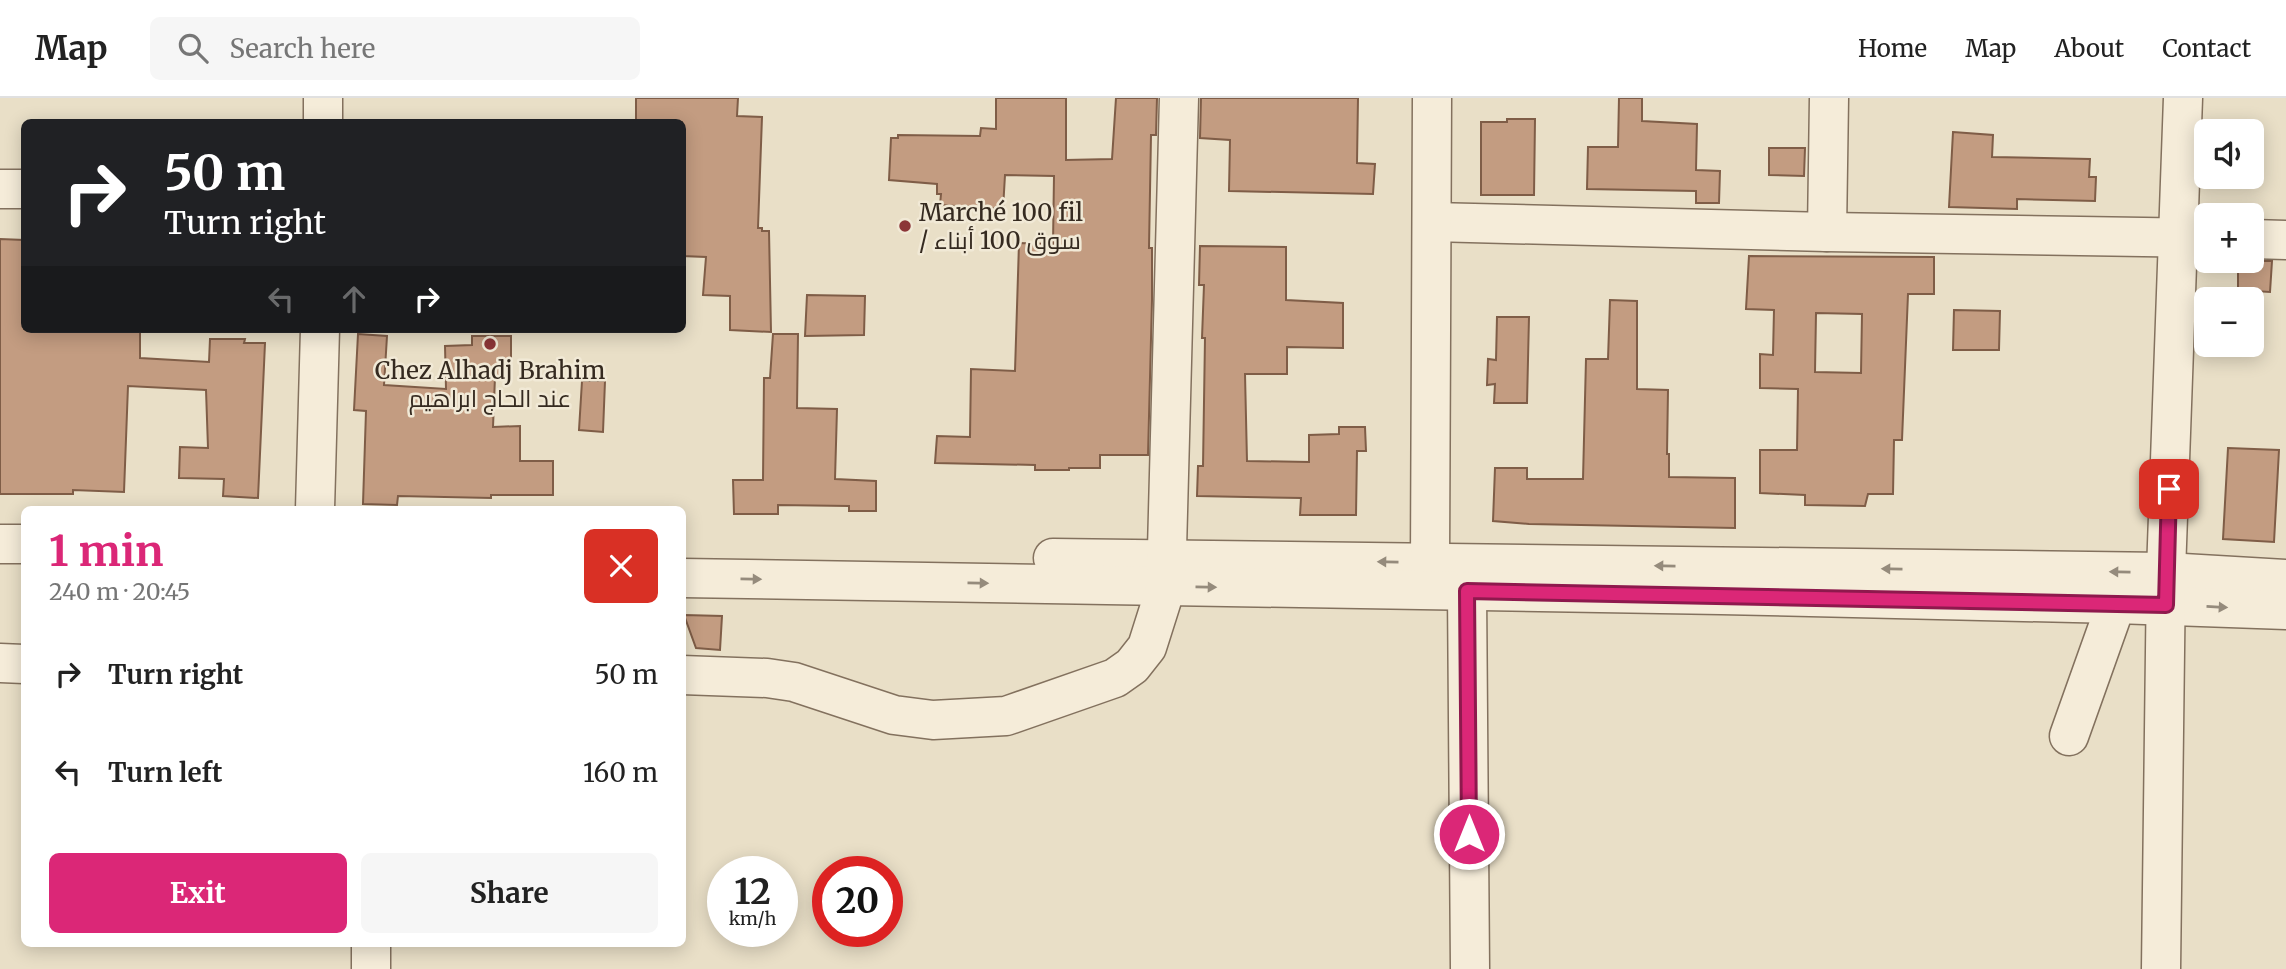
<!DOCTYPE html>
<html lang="en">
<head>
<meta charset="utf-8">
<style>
	:root { --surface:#fff; --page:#f6f6f6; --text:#222; --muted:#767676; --line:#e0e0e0; --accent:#db2777 }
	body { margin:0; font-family:Merriweather,Cairo,serif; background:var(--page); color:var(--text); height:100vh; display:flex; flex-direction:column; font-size:26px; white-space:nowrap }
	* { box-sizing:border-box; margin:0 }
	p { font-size:23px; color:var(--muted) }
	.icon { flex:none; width:38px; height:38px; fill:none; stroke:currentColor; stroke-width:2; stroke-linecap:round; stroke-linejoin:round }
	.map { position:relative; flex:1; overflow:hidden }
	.details { position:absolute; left:21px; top:408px; width:665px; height:441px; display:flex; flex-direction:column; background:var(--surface); border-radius:10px; box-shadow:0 4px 18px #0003 }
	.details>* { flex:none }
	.hud { position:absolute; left:21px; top:21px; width:665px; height:214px; border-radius:10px; box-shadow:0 4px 18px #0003; background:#202124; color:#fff; overflow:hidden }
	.fabs { position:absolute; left:2194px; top:21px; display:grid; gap:14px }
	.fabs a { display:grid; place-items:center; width:70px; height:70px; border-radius:10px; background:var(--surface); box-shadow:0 4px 18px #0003; font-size:35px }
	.speed { position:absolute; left:707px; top:758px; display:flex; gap:14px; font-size:35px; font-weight:700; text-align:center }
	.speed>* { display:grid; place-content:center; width:91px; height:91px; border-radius:50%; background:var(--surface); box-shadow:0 4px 18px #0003; line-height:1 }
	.speed small { font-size:18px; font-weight:400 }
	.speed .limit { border:10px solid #d22; background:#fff; color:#111 }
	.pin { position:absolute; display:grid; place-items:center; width:60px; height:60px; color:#fff; margin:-30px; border-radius:14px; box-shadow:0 4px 10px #0006 }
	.me { position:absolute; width:77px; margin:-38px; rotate:0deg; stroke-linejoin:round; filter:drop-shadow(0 0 5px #0008) }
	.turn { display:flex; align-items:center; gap:24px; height:147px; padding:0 28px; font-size:32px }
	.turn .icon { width:91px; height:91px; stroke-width:2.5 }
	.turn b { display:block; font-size:49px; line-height:60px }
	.lanes { display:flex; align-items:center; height:66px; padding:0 28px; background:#0003; justify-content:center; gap:35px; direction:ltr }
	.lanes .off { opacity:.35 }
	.round { display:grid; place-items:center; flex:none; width:74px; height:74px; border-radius:10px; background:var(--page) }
	.overview { display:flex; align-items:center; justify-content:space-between; height:119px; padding:0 28px }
	h1 { font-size:42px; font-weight:700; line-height:52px; color:var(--accent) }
	.primary-button { display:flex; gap:14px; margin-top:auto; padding:14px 28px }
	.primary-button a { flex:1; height:80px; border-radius:10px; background:var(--accent); color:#fff; font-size:28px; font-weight:700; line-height:80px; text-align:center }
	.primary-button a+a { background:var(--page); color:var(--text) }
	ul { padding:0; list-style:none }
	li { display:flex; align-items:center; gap:21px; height:98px; padding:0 28px }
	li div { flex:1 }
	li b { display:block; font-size:26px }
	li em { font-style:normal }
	header { display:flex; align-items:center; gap:42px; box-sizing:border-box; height:98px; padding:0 35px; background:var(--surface); border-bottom:2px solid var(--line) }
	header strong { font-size:33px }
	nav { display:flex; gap:38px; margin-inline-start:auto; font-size:24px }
	.search { width:490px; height:63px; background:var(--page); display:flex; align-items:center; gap:18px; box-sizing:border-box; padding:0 24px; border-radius:10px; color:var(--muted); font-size:26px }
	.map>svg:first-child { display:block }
</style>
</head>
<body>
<header>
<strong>Map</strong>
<div class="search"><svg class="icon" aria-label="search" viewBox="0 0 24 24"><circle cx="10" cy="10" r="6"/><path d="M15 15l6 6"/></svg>Search here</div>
<nav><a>Home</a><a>Map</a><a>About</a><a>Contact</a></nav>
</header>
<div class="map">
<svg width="2286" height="871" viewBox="0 0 2286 871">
	<rect width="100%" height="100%" fill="#e9dfc7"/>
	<g fill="#c39c81" stroke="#7f5d47" stroke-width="2" fill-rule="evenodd">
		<polygon points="636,0 738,0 737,18 762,19 758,130 762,130 762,133 769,133 771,234 730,232 730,198 703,197 706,159 682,158 682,24 636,24"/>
		<polygon points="996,0 1066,0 1066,62 1112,61 1116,0 1157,0 1156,37 1151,37 1149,150 1152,150 1152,202 1148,357 1100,357 1100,370 1069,370 1069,372 1035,372 1035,367 935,365 937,338 970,339 971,271 1015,273 1019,145 1053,146 1054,78 1005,77 1003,111 940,107 941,96 937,96 937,86 889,82 891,40 898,40 898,37 980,38 981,30 996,31"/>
		<polygon points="1201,0 1358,0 1357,65 1375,66 1373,96 1229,93 1230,42 1200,40"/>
		<polygon points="1619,0 1642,0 1642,23 1697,26 1696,72 1720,73 1719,105 1696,105 1696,93 1587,91 1588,49 1618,49"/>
		<polygon points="1507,21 1535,21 1534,97 1481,97 1481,24 1507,24"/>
		<polygon points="1953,34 1993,37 1992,59 2090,61 2089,79 2096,79 2095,103 2017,101 2017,111 1949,109"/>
		<polygon points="1769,50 1805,50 1804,78 1769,77"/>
		<polygon points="0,141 24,142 24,231 140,231 140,260 209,264 210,241 245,241 244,245 265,245 258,400 223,398 224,381 179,380 180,349 208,350 206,292 128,288 124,394 73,392 73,396 0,396"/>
		<polygon points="1200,148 1286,149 1286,202 1343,205 1343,250 1287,249 1287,276 1245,276 1247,363 1309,364 1309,337 1339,336 1339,329 1365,329 1366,353 1357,353 1356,417 1300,417 1301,400 1197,398 1198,368 1203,368 1205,240 1202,240 1204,187 1199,187"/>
		<path d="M1749 158 1934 159V196H1908L1902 342H1894L1893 396H1868L1865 408 1805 407V397L1760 395V352H1797L1798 291 1760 290V256L1773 257 1774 212 1746 211ZM1816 215 1862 216 1861 275 1815 274Z"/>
		<polygon points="2238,163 2272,163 2270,194 2238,192"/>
		<polygon points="807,197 865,198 864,237 805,238"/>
		<polygon points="1610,202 1637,203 1637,291 1668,292 1667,356 1669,356 1669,379 1735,380 1735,430 1529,426 1493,423 1495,370 1527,370 1527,381 1583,381 1586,261 1608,261"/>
		<polygon points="1954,212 2000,213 1999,252 1953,252"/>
		<polygon points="1497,219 1529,219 1527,305 1494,305 1495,286 1487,287 1488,261 1496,262"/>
		<polygon points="358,236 387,238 384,287 446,291 445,248 472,247 472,238 511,238 511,279 495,279 493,329 520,328 520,363 553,363 553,397 491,397 491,400 398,398 397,407 363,406 366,313 354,312"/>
		<polygon points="773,236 798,236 797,310 837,311 835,381 876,383 876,413 849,413 849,408 778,407 778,416 734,416 733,382 763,382 764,280 770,280"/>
		<polygon points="582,283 605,283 603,334 579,332"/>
		<polygon points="2228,350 2279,352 2274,444 2223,441"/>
		<polygon points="684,517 722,518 720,552 696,550"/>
	</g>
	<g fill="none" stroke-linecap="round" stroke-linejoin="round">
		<g stroke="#83715e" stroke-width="41">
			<g id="minor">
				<polyline points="323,24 323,0"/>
				<polyline points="0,91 24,91"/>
				<polyline points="1432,124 1827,134 2207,140"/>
				<polyline points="1827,134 1829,0"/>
				<polyline points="2252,141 2286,142"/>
				<polyline points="315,411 320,231"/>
				<polyline points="0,446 24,446"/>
				<polyline points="1053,460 2166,474 2286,481"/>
				<polyline points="1430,465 1432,0"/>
				<polyline points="682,480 1721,497 2116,506 2286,512"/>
				<polyline points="1467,493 1470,871"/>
				<polyline points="0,565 24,566"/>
				<polyline points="682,577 767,580 794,584 894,617 933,622 1006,618 1115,580 1132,568 1147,549 1166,489 1179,0"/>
				<polyline points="2069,638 2116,506"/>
				<polyline points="371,845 371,871"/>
				<polyline points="2161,871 2166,474 2183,0"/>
			</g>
		</g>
		<use href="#minor" stroke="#f5ecd9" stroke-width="38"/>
	</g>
	<defs><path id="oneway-solid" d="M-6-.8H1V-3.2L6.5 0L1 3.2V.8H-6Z" transform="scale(1.75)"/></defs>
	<g fill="#958b7c">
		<use href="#oneway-solid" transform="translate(1388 464) rotate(-179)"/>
		<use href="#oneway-solid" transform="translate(1665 468) rotate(-179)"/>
		<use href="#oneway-solid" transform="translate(1892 471) rotate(-179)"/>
		<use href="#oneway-solid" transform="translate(2120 474) rotate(-179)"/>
		<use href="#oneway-solid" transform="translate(751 481) rotate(1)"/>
		<use href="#oneway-solid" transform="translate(978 485) rotate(1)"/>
		<use href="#oneway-solid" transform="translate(1206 489) rotate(1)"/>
		<use href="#oneway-solid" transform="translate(2217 509) rotate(3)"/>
	</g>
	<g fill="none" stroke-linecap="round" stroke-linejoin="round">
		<g stroke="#8e194d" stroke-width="18">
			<polyline id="route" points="1469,736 1467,493 2166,507 2169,391"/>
		</g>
		<use href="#route" stroke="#db2777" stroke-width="12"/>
	</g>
	<g fill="#8b3537" stroke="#f1e9d6" stroke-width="2.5">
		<circle cx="905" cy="128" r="7"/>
		<circle cx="490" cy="246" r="7"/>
	</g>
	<g text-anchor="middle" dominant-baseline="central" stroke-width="5" stroke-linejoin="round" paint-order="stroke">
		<g font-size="24" fill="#352a20" stroke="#f1e9d6" text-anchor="start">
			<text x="919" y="114">Marché 100 fil<tspan x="919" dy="28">/ سوق 100 أبناء</tspan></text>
			<text x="490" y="272" text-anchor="middle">Chez Alhadj Brahim<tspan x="490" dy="28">عند الحاج ابراهيم</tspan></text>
		</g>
	</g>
</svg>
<div class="fabs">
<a><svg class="icon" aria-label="sound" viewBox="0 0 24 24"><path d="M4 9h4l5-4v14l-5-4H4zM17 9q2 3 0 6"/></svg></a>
<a>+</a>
<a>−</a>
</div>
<div class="speed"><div>12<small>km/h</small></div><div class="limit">20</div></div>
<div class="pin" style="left:2169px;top:391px;background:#d93025"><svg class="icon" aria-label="arrive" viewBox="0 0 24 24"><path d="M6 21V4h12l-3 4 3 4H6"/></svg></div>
<svg class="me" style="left:1469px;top:736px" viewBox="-20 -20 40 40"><circle r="17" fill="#db2777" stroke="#fff" stroke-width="3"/><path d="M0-11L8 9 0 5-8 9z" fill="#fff"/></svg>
<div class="hud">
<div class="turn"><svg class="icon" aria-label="right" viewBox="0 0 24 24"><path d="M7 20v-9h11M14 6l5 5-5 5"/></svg><div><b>50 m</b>Turn right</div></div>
<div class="lanes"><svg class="icon off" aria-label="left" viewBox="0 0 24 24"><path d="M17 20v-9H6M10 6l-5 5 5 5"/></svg><svg class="icon off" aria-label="ahead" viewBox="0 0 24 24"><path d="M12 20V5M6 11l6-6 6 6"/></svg><svg class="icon" aria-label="right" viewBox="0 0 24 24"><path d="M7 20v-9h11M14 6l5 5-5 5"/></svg></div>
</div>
<section class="details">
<div class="overview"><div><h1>1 min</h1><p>240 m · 20:45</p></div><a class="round" style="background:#d93025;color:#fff"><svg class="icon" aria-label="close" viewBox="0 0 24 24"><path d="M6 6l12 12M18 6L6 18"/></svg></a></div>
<ul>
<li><svg class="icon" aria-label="right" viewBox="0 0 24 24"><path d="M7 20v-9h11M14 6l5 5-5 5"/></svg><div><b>Turn right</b></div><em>50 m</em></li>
<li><svg class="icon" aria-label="left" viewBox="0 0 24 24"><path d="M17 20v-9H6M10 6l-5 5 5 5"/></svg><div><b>Turn left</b></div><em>160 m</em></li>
</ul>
<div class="primary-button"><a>Exit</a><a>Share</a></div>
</section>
</div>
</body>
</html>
